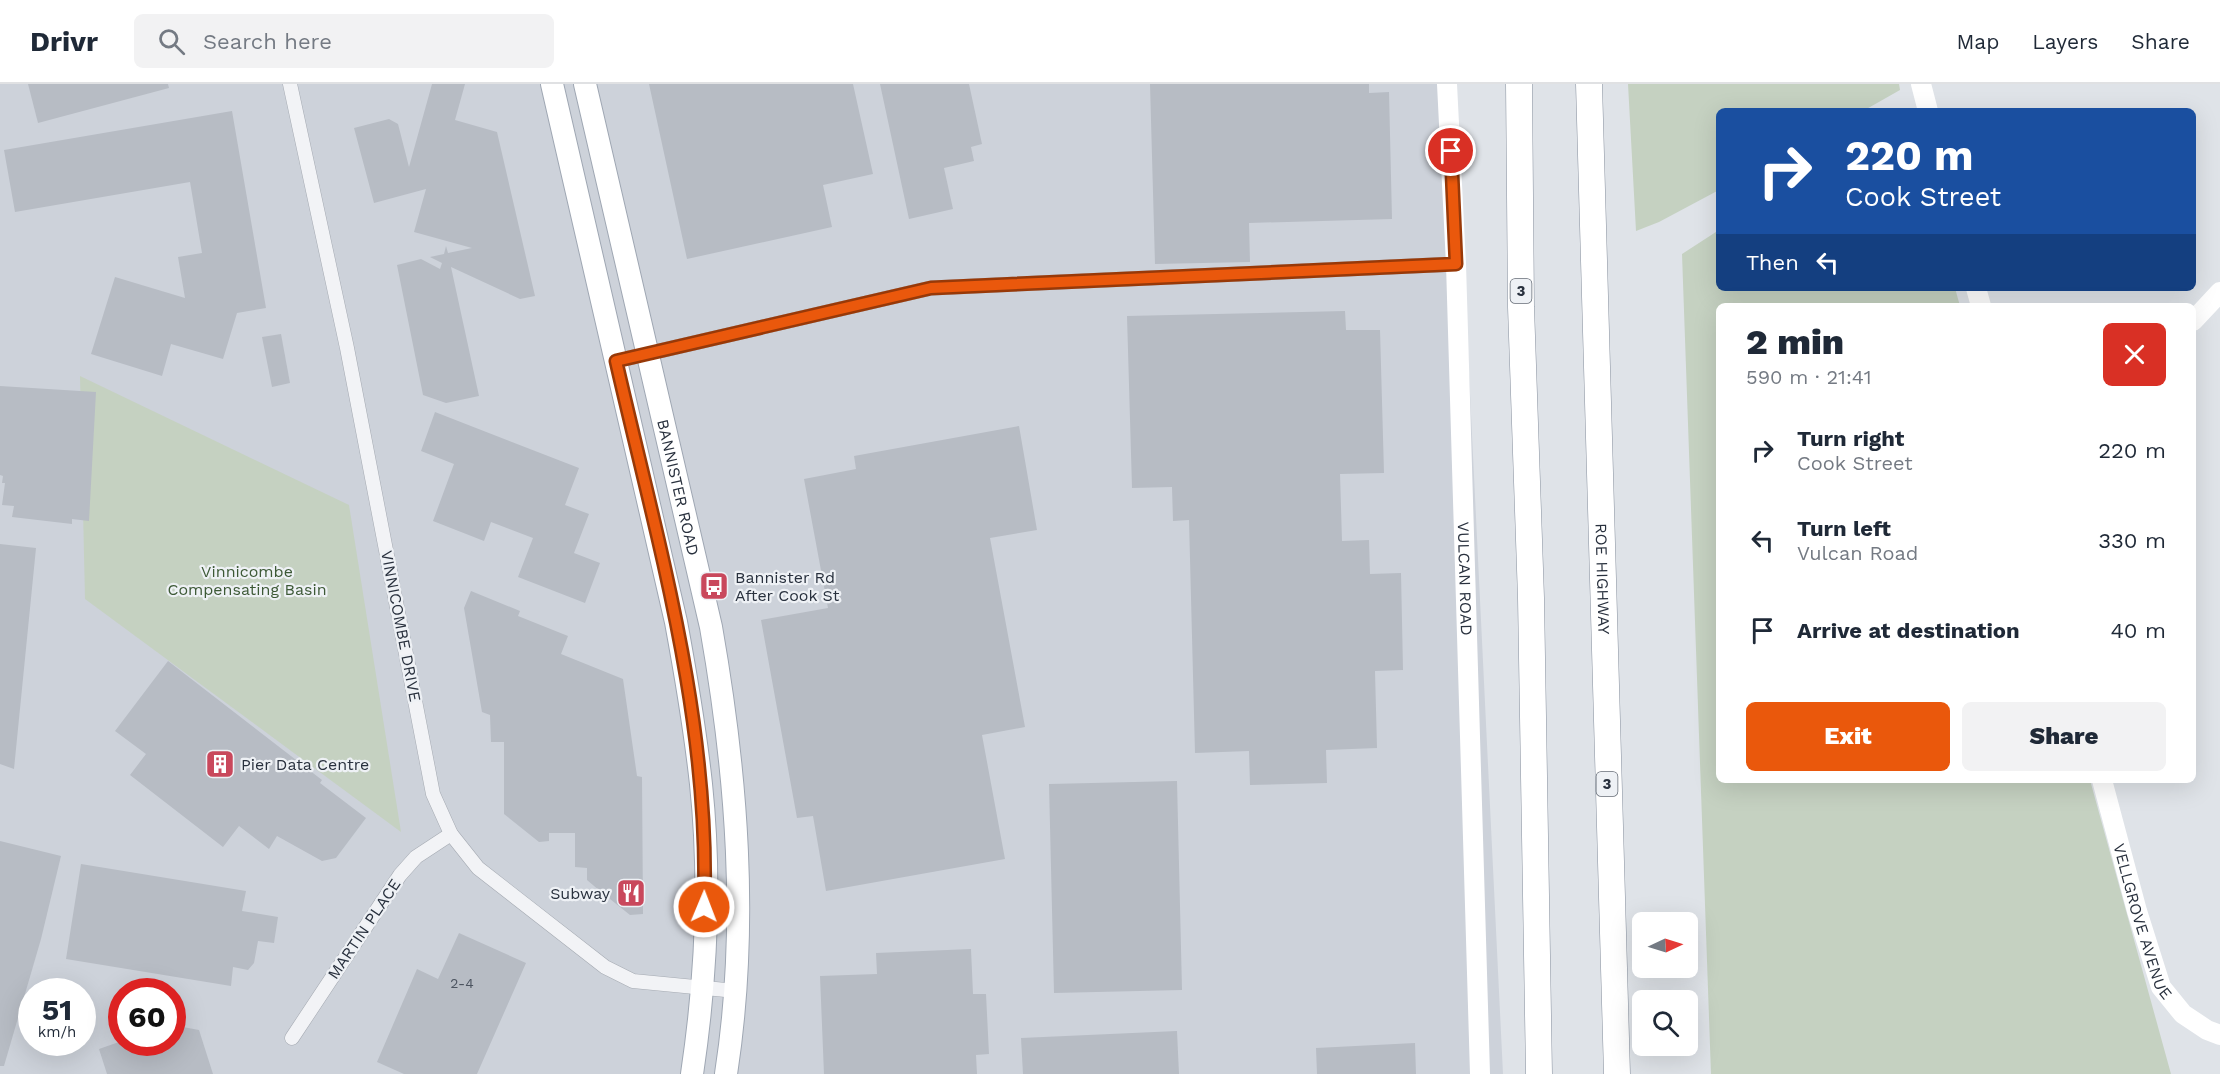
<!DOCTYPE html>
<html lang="en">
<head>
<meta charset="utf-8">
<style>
	:root { --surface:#fff; --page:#f2f2f3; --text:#1f2937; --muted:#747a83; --line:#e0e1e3; --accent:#ea580c }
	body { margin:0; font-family:"Work Sans",sans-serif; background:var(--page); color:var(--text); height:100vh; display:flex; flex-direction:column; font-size:22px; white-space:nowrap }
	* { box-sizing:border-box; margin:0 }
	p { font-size:20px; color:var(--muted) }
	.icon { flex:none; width:33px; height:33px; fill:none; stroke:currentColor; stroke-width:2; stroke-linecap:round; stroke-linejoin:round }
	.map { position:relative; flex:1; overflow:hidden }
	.side { position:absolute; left:1716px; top:219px; width:480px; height:480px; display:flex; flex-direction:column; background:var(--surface); border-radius:9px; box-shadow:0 6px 24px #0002 }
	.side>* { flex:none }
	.hud { position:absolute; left:1716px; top:24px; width:480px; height:183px; border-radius:9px; box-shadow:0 6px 24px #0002; background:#1a4fa0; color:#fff; overflow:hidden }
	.needle { width:39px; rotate:86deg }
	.buttons { position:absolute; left:1632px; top:828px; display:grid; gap:12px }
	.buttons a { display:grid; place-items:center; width:66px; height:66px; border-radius:9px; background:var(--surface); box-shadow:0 6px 24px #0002; font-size:30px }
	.speed { position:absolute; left:18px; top:894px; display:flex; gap:12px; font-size:30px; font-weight:700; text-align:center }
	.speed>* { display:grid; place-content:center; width:78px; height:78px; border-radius:50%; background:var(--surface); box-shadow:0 6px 24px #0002; line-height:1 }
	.speed small { font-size:15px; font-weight:400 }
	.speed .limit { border:9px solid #d22; background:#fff; color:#111 }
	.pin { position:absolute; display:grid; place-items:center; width:51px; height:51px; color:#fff; margin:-26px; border:3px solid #fff; border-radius:50%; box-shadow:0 2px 6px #0007 }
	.me { position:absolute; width:66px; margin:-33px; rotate:1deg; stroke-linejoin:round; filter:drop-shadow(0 0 4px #0008) }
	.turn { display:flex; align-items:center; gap:21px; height:126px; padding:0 30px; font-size:27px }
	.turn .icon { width:78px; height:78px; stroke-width:2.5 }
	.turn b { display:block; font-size:42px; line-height:51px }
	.then { display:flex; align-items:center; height:57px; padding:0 30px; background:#0003; gap:12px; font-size:22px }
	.round { display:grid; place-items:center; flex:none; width:63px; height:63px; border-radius:9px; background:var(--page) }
	.head { display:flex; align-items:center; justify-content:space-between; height:102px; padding:0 30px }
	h1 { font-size:36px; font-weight:800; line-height:45px }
	.cta { display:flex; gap:12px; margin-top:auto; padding:12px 30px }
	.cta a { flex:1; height:69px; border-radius:9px; background:var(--accent); color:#fff; font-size:24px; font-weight:800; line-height:69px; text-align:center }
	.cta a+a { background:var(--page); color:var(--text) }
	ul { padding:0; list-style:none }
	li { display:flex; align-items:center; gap:18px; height:90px; padding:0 30px }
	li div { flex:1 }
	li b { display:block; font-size:22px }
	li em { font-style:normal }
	header { display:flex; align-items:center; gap:36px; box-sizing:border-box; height:84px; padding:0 30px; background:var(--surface); border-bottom:2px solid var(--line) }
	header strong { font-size:28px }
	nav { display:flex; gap:33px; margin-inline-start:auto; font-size:21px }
	.search { width:420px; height:54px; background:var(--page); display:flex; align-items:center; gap:15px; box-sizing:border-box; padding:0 21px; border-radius:9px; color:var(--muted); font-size:22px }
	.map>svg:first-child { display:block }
</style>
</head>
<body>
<header>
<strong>Drivr</strong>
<div class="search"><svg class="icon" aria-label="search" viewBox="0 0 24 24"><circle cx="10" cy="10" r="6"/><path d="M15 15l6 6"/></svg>Search here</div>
<nav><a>Map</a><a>Layers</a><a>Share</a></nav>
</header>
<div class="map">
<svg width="2220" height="990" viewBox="0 0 2220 990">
	<rect width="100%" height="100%" fill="#dfe3e8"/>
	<path fill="#cdd2da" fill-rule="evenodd" d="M0 0H1455L1503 990H0ZM32 908H82V958H32ZM122 908H172V958H122Z"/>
	<g fill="#c5d1c1">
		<polygon points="1628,0 1899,0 1900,6 1863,27 1719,27 1719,106 1659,138 1636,147"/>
		<polygon points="1719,146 1719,204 1955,204 1960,222 1719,222 1719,696 2090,696 2171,990 1711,990 1682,170"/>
		<polygon points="80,292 349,421 401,748 85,515"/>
	</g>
	<g fill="#b7bcc4">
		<polygon points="28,0 168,0 169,4 38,39"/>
		<polygon points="432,0 465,0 455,36 497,48 535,212 520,215 451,183 479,312 446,319 423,311 397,181 421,175 440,185 442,179 430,173 444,170 446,162 448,169 472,164 414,148 426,105 374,119 354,44 389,35 398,40 409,83"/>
		<polygon points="649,0 853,0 873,90 823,101 832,143 687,175"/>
		<polygon points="880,0 969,0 982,60 971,63 974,77 944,84 953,125 909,135"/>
		<polygon points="1150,0 1369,0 1369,9 1389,8 1392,135 1249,139 1250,178 1155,180"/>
		<polygon points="232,27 266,224 237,229 223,275 171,260 162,292 91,270 115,193 185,214 178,173 202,169 190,98 15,128 4,66"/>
		<polygon points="1345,227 1346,246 1380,246 1384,389 1340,390 1342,457 1369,456 1370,490 1401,489 1403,586 1375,587 1377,664 1326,666 1327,699 1250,701 1249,667 1195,669 1189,436 1173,437 1172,403 1132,404 1127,232"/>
		<polygon points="281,250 290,299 272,303 262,253"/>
		<polygon points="0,302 96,308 89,437 72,435 72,440 12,433 14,422 2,421 5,399 2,399 3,392 0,391"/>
		<polygon points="435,328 579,384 565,421 589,430 574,469 600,479 585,519 518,493 533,454 491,438 484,457 433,437 454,380 421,367"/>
		<polygon points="1019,342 1037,446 990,454 1025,643 982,651 1005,775 826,807 813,732 797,734 761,536 828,524 804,395 856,385 854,372"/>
		<polygon points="0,460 36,464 14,685 0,680"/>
		<polygon points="471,507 520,527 518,532 568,552 561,570 623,595 637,692 642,693 643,830 630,831 610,815 610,806 600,807 587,796 587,784 575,783 575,749 549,749 549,757 539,758 504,730 504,658 491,658 490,631 482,628 464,524"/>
		<polygon points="168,577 322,696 320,699 366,734 336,774 322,777 277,752 269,765 239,742 223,763 130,691 146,670 115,647"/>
		<polygon points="1177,697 1182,906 1054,909 1049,700"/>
		<polygon points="0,757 61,772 41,855 4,982 0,982"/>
		<polygon points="81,780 246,807 242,827 278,833 274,859 258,857 254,879 248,886 233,883 231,902 66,875"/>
		<polygon points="459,849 526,879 477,990 404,990 377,978 417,885 438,895"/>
		<polygon points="971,865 973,910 986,910 989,970 976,971 977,990 824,990 820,892 877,890 876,869"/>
		<polygon points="172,941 199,946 213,990 107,990 99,965 119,958 172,958"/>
		<polygon points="1177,947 1179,990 1023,990 1021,954"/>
		<polygon points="1415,959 1416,990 1317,990 1316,964"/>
	</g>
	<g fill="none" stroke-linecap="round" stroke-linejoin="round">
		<g stroke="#a5aab2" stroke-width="15">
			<g id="street">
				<polyline points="290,0 347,264 433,710 451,750 478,784 605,883 633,897 736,907"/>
				<polyline points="616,277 931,204 1456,180"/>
				<polyline points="292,954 400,791 416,773 451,750"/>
			</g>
		</g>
		<g stroke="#9fa7b3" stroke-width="24">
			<g id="primary">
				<path d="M552 0 676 538C686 592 695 645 701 700 711 795 706 896 692 990"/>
				<path id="s3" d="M585 0 711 543C737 691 749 841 726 990"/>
			</g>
		</g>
		<g stroke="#87909e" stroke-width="27">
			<g id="highway">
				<polyline points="1519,0 1521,223 1531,514 1539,990"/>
				<path id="s4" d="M1589 0 1617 990"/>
			</g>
		</g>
		<use href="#street" stroke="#f2f3f6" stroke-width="14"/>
		<g stroke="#fff" stroke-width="20">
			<path id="s1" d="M1447 0 1456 180 1480 990"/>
			<polyline points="1921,0 1928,27"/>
			<polyline points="1976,204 1981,222"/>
			<polyline points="2193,237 2220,208"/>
			<path id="s2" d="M2102 696 2137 827 2161 903 2183 930 2207 946 2220 951"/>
		</g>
		<use href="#primary" stroke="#fff" stroke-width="22"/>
		<use href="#highway" stroke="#fff" stroke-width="26"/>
	</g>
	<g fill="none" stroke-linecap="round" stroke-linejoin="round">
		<g stroke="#983908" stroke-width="15">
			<path id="route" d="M704 823C711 637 657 456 616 277L931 204 1456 180 1451 67"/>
		</g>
		<use href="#route" stroke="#ea580c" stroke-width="10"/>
	</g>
	<defs>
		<g id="bus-square" transform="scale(1.5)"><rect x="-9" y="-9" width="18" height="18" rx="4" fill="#c9485c" stroke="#eef1f5"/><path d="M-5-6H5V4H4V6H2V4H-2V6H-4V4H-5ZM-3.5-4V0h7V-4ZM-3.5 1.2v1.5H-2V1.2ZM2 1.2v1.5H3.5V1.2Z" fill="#fff"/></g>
		<g id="building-square" transform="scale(1.5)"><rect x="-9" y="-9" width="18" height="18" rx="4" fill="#c9485c" stroke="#eef1f5"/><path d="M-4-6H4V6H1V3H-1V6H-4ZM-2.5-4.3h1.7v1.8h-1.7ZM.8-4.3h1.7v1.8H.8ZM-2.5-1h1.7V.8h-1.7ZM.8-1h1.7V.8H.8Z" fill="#fff"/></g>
		<g id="restaurant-square" transform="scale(1.5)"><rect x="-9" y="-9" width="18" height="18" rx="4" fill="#c9485c" stroke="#eef1f5"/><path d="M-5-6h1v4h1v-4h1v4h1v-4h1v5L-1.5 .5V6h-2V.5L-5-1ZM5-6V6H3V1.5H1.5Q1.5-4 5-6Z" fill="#fff"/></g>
	</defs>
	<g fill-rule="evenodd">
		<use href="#bus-square" x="714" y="502"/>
		<use href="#building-square" x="220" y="680"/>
		<use href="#restaurant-square" x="631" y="809"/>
	</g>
	<g text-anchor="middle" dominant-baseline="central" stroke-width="4.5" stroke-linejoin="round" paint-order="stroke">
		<g font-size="14" fill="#4c5460">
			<text x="462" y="899">2-4</text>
		</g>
		<g fill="#eef1f5" stroke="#646b75" stroke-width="1.5">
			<rect x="1510.5" y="195" width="21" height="24" rx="4.5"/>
			<rect x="1596.5" y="688" width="21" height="24" rx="4.5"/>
		</g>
		<g font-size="15" font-weight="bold" fill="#29313e">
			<text x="1521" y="207">3</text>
			<text x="1607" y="700">3</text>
		</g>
		<g font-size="16" fill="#29313e" stroke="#eef1f5">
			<text stroke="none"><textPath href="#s3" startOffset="414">BANNISTER ROAD</textPath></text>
			<text stroke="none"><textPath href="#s1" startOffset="495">VULCAN ROAD</textPath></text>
			<text stroke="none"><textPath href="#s4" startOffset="495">ROE HIGHWAY</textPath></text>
			<text transform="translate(401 542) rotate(79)">VINNICOMBE DRIVE</text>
			<text stroke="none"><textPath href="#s2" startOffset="147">VELLGROVE AVENUE</textPath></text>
			<text transform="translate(364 845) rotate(-56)">MARTIN PLACE</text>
		</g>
		<g font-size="16" fill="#3d5936" stroke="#eef1f5">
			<text x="247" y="487">Vinnicombe<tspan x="247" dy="18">Compensating Basin</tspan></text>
		</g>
		<g font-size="16" fill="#29313e" stroke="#eef1f5" text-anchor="start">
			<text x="735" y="493">Bannister Rd<tspan x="735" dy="18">After Cook St</tspan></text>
			<text x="241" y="680">Pier Data Centre</text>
			<text x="610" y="809" text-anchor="end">Subway</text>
		</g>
	</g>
</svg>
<div class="buttons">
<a><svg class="needle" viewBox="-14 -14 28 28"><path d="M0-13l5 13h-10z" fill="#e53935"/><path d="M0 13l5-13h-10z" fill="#747a83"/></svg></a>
<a><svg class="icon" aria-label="search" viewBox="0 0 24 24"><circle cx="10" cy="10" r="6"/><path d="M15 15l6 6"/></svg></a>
</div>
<div class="speed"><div>51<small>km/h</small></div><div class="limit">60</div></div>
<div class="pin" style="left:1451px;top:67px;background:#d93025"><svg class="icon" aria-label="arrive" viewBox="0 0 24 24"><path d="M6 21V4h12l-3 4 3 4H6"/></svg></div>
<svg class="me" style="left:704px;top:823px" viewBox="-20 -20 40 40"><circle r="17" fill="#ea580c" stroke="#fff" stroke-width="3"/><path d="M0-11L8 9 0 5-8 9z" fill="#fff"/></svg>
<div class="hud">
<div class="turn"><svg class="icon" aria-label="right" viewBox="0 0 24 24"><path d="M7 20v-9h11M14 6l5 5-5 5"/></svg><div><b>220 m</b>Cook Street</div></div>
<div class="then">Then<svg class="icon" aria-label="left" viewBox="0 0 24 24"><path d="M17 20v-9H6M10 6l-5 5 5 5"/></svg></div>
</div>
<section class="side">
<div class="head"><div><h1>2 min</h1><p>590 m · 21:41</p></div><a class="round" style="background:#d93025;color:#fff"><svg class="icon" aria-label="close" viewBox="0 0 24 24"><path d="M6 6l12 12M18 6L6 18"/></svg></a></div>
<ul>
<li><svg class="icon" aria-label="right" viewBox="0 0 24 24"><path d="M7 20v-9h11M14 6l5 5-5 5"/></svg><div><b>Turn right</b><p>Cook Street</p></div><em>220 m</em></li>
<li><svg class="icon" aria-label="left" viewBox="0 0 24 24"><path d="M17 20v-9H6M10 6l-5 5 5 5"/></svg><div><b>Turn left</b><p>Vulcan Road</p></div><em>330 m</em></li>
<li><svg class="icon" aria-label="arrive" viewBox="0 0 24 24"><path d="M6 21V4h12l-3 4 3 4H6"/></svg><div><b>Arrive at destination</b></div><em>40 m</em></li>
</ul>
<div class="cta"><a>Exit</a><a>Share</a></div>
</section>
</div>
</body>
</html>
